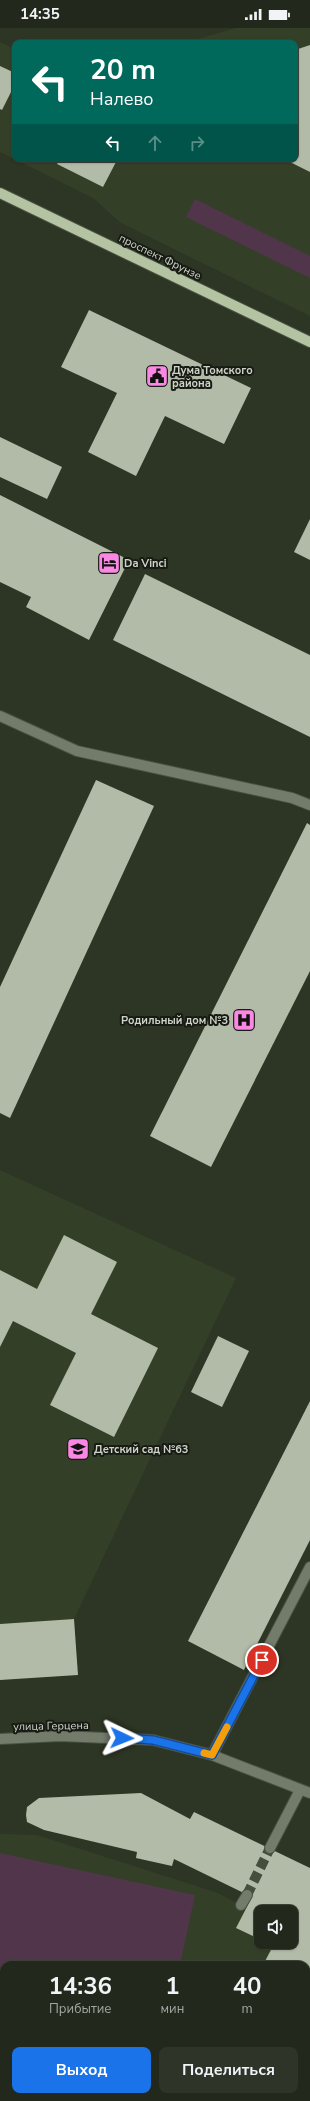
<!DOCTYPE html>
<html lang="ru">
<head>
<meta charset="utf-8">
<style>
	:root { --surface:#22281b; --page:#2e3428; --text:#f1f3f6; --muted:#a2a6a3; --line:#3f443a; --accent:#1a73e8 }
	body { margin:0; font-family:"Nunito Sans",sans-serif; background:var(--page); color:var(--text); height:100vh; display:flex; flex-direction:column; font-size:15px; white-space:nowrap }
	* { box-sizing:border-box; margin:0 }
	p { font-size:13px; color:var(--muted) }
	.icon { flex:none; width:22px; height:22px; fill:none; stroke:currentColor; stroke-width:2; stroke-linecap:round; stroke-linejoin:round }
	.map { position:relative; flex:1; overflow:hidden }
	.side { position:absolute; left:0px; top:1933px; width:310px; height:140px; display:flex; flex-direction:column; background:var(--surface); border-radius:12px 12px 0 0; box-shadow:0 1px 3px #0004,0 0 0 1px var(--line) }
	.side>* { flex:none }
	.hud { position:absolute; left:12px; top:12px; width:286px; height:122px; border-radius:8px; box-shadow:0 1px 3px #0004,0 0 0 1px var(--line); background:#00695c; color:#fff; overflow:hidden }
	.fabs { position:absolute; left:254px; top:1877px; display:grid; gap:8px }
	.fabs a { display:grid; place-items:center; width:44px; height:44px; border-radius:8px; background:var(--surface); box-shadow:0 1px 3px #0004,0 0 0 1px var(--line); font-size:20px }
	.pin { position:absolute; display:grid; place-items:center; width:34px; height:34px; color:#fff; margin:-17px; border:2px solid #fff; border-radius:50%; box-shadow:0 1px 4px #0007 }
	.me { position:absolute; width:44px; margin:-22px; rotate:92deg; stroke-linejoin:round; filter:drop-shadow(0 0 3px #0008) }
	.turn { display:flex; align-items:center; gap:14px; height:84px; padding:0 12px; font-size:18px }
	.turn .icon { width:52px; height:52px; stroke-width:2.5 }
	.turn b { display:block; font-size:28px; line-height:34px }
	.lanes { display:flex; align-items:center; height:38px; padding:0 12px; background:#0003; justify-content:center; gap:20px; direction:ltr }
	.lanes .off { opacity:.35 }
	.eta { display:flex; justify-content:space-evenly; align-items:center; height:68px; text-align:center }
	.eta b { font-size:24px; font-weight:700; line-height:28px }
	.primary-button { display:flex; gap:8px; margin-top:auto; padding:8px 12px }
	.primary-button a { flex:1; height:46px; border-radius:8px; background:var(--accent); color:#fff; font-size:16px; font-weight:700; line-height:46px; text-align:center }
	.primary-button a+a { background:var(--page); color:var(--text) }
	.status { display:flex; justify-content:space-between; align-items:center; height:28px; padding:0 20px; background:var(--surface); direction:ltr }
	.status svg { height:11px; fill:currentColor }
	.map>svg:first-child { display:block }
</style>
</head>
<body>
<div class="status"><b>14:35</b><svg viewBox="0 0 49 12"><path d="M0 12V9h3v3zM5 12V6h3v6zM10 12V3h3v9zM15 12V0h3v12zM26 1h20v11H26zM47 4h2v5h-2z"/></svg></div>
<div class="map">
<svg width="310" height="2073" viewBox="0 0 310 2073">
	<rect width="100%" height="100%" fill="#2d3524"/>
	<g fill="#343f28">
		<polygon points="236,0 310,0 310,288 121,195 93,170 0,124 0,14 15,21 15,131 295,131 295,15 184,15"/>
		<polygon points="0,1142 236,1250 74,1591 0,1596"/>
		<polygon points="0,1806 37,1807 218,1865 246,1880 237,1900 261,1912 261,1914 273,1918 263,1937 4,1937 4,2069 195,2069 193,2073 0,2073"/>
	</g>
	<g fill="#51354b">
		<polygon points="195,171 310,228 310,250 186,189"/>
		<polygon points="0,1825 195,1867 180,1937 4,1937 4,1993 0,1992"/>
	</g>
	<g fill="#b1bba7">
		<polygon points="310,17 310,144 284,131 295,131 295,22"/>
		<polygon points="0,38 15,45 15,56 2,82 0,81"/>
		<polygon points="60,131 111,131 116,134 103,159 57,136"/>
		<polygon points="89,282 251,360 224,416 165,388 136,448 88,424 117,365 61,339"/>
		<polygon points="0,409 62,439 47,471 0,449"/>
		<polygon points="0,467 129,532 89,612 26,579 31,569 0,554"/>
		<polygon points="310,491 310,532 294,524"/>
		<polygon points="145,546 310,627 310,709 113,612"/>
		<polygon points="96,752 154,778 10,1090 0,1085 0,959"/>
		<polygon points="307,795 310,797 310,943 211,1139 150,1108"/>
		<polygon points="64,1207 117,1234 91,1286 158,1320 114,1409 50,1377 76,1325 13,1293 0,1319 0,1242 37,1261"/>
		<polygon points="218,1308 249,1323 222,1379 191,1364"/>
		<polygon points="310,1373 310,1512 244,1642 188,1613"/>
		<polygon points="74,1591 78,1647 0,1652 0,1596"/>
		<polygon points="141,1765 190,1791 194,1784 310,1840 310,2073 193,2073 195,2069 306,2069 306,1937 263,1937 273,1918 265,1914 291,1914 291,1884 261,1884 261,1912 236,1900 252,1869 174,1831 172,1838 136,1830 137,1824 44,1802 27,1794 26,1787 27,1779 39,1770"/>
	</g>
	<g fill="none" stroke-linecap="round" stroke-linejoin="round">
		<polyline stroke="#454d3d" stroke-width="10" stroke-dasharray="10 5" stroke-linecap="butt" points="247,1867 270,1820"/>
		<g stroke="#4a5142" stroke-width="12">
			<g id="minor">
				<polyline points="0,688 77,723 292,770 310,777"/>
				<polyline points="0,1711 60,1708 153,1712 212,1727 310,1765"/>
				<polyline points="212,1727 310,1539"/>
				<polyline points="270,1820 300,1762"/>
				<polyline points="241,1877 247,1867"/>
			</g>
		</g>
		<g stroke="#4a5142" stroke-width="12">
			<polyline id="major" points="0,165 310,314"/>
		</g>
		<use href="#minor" stroke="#737b6b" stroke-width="10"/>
		<use href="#major" stroke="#b4c4a3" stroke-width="10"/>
	</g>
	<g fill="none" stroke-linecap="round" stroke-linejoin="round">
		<g stroke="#114b97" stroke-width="10">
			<polyline id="route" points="122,1710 153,1712 212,1727 262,1632"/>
		</g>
		<use href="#route" stroke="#1a73e8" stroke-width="7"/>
		<polyline stroke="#f59e0b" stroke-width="7" points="204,1725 212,1727 227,1699"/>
	</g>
	<defs>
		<g id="civic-square" transform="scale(1.15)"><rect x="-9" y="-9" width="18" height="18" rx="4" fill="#fb87e5" stroke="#171b13"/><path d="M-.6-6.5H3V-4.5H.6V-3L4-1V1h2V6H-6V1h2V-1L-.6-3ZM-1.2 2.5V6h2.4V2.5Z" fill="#111"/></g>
		<g id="hotel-square" transform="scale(1.15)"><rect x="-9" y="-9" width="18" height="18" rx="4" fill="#fb87e5" stroke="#171b13"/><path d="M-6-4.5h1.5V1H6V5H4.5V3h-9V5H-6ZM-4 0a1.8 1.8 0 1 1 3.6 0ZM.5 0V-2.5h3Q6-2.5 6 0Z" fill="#111"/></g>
		<g id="hospital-square" transform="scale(1.15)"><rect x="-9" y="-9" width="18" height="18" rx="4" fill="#fb87e5" stroke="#171b13"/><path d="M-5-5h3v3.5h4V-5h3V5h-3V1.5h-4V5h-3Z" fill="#111"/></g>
		<g id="school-square" transform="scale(1.15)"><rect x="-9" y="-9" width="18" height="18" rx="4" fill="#fb87e5" stroke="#171b13"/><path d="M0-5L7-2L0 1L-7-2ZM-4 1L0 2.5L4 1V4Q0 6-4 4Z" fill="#111"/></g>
	</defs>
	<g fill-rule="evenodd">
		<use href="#civic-square" x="157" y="348"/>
		<use href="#hotel-square" x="109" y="535"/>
		<use href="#hospital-square" x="244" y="992"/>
		<use href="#school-square" x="78" y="1421"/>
	</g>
	<g text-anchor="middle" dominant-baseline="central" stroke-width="4" stroke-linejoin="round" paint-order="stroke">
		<g font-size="11" fill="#ced3c9" stroke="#171b13">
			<text transform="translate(160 229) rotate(26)">проспект Фрунзе</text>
			<text transform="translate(51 1698) rotate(-1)">улица Герцена</text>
		</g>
		<g font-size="11" font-weight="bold" fill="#ced3c9" stroke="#171b13" text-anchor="start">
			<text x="172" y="342">Дума Томского<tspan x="172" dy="13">района</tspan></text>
			<text x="124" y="535">Da Vinci</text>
			<text x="228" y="992" text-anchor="end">Родильный дом №3</text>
			<text x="94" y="1421">Детский сад №63</text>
		</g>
	</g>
</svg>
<div class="fabs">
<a><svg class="icon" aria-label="sound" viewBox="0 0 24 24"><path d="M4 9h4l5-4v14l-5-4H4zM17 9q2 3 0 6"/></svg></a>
</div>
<div class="pin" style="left:262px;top:1632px;background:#d93025"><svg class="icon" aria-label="arrive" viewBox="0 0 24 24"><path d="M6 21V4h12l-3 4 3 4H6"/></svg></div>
<svg class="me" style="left:122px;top:1710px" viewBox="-20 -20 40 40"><path d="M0-17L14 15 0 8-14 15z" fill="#1a73e8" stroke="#fff" stroke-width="4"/></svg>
<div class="hud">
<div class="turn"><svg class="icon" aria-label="left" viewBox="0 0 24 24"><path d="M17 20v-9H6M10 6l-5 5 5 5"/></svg><div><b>20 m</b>Налево</div></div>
<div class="lanes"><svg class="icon" aria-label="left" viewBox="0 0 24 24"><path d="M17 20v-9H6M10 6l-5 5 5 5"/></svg><svg class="icon off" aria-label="ahead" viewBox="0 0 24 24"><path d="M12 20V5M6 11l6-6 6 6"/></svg><svg class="icon off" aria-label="right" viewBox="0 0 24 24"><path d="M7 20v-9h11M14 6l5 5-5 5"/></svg></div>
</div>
<section class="side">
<div class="eta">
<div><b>14:36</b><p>Прибытие</p></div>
<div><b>1</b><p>мин</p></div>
<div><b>40</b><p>m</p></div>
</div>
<div class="primary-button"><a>Выход</a><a>Поделиться</a></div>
</section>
</div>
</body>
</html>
